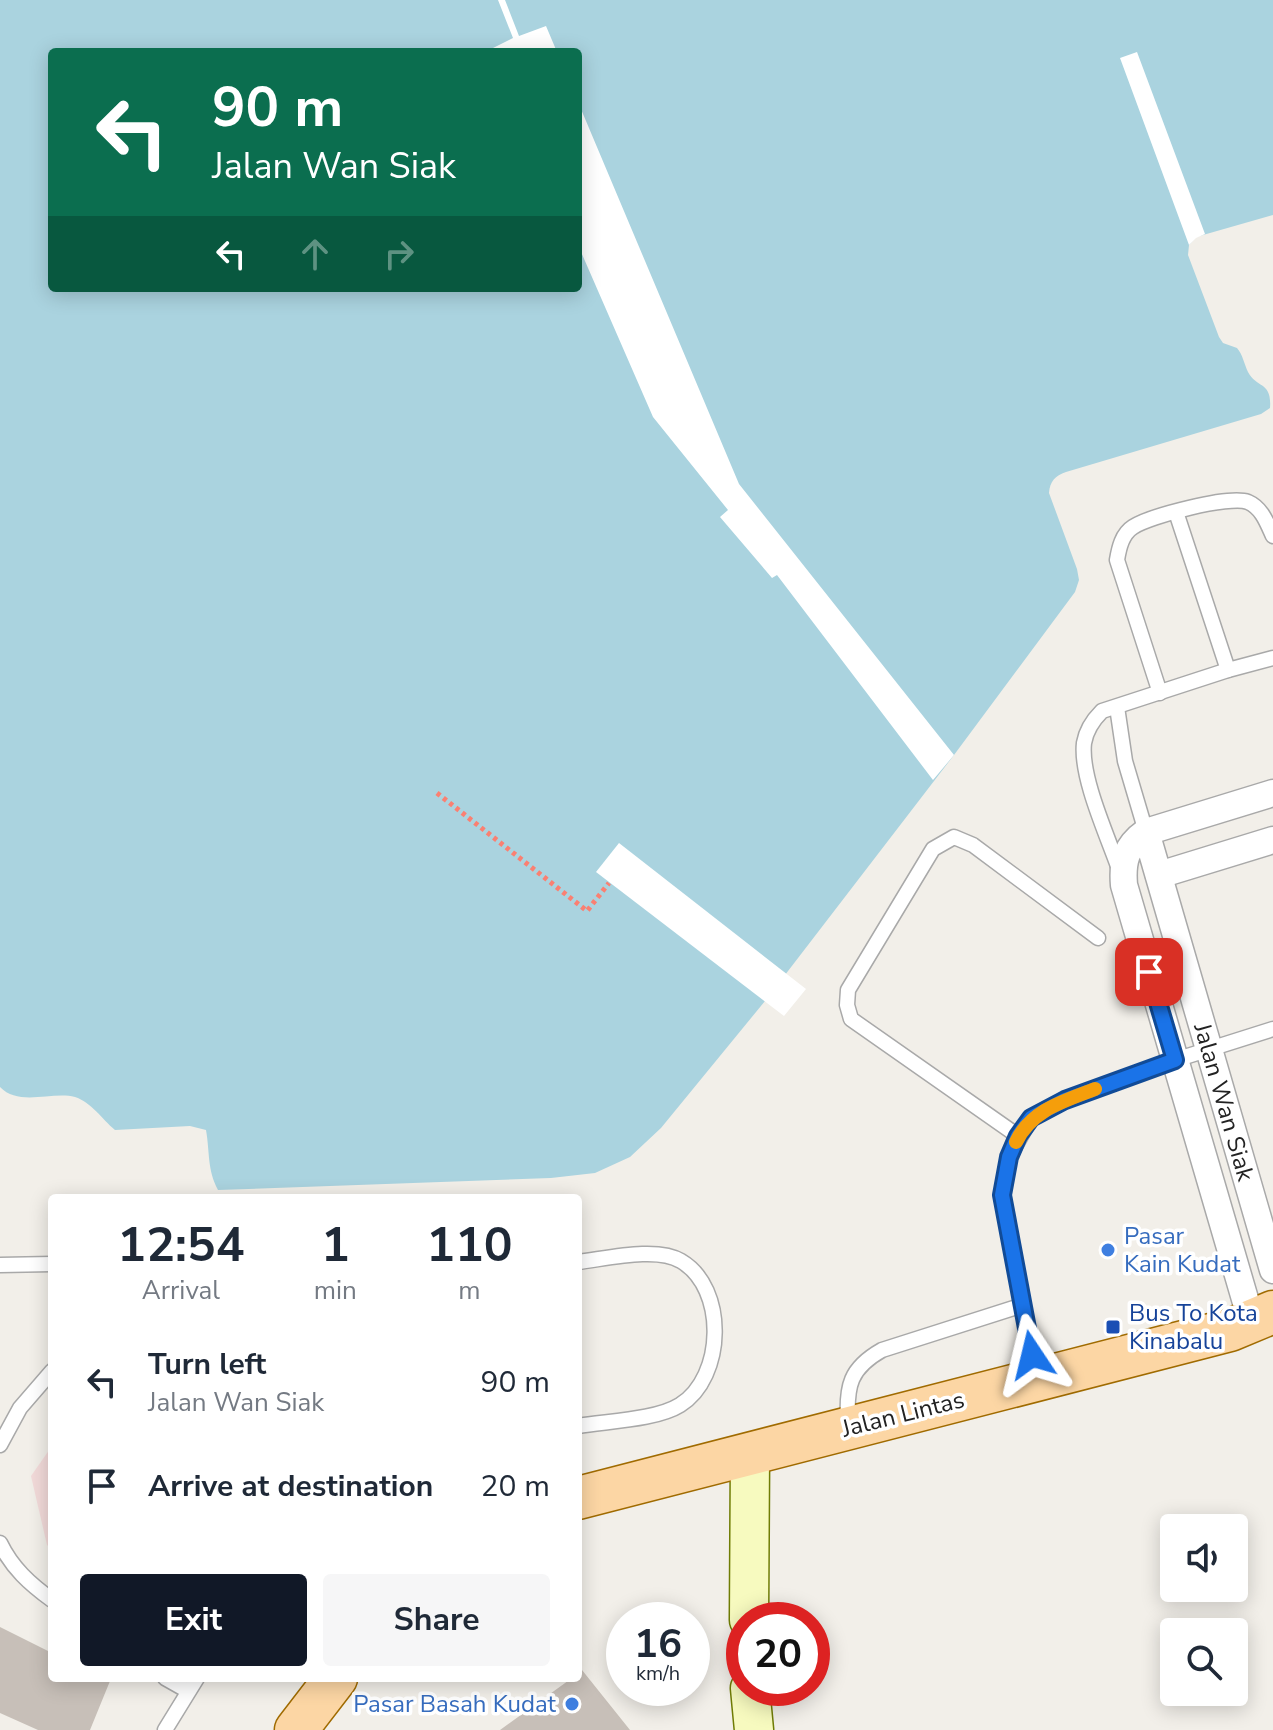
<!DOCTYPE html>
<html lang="en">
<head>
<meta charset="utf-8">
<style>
	:root { --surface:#fff; --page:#f6f6f7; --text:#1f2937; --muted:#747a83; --accent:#111827 }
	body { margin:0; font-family:"Nunito Sans",sans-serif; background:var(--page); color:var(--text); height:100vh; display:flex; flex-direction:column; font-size:30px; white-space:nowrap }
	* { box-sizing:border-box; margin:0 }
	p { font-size:26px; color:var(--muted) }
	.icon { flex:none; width:44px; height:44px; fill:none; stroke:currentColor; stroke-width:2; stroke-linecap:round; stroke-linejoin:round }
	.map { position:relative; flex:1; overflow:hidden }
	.panel { position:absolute; left:48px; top:1194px; width:534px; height:488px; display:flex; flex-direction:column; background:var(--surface); border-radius:8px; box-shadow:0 4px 20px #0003 }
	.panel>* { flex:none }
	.banner { position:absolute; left:48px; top:48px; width:534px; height:244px; border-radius:8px; box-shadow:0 4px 20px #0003; background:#0b6e4f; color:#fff; overflow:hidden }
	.fabs { position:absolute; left:1160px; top:1514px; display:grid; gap:16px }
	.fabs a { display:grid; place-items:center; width:88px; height:88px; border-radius:8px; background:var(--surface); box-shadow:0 4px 20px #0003; font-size:40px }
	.speed { position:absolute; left:606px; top:1602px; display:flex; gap:16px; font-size:40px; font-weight:700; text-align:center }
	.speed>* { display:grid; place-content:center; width:104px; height:104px; border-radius:50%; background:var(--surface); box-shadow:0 4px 20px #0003; line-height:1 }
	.speed small { font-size:20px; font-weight:400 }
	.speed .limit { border:12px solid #d22; background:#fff; color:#111 }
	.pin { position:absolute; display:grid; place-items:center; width:68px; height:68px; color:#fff; margin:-34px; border-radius:16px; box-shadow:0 4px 12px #0006 }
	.me { position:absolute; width:88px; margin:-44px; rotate:350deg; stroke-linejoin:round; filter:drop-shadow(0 0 6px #0008) }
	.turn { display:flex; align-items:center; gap:28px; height:168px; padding:0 32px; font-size:36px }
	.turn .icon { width:104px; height:104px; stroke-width:2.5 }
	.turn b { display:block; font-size:56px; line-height:68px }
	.lanes { display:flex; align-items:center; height:76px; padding:0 32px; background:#0003; justify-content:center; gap:40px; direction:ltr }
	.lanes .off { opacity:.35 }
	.eta { display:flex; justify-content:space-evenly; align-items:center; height:136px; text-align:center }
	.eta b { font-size:48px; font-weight:700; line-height:56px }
	.cta { display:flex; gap:16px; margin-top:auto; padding:16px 32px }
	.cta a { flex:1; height:92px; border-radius:8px; background:var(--accent); color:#fff; font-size:32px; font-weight:700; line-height:92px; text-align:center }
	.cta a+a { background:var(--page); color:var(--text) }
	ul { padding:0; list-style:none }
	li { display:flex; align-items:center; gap:24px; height:104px; padding:0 32px }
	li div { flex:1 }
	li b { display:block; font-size:30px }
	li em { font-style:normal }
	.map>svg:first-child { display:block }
</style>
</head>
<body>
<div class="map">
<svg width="1273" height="1730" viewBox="0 0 1273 1730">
	<rect width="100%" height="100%" fill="#f2efe9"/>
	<polygon fill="#f2dad9" points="52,1446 52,1549 47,1545 31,1476"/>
	<path fill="#aad3df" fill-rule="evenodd" d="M0 0H1273V215L1196 237 1189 245 1188 255 1219 337 1223 343 1237 348C1243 355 1244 364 1248 372 1257 389 1272 381 1270 408L1261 414 1066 472C1055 476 1050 481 1049 493L1077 569 1079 580 1075 592 954 755 765 1001 661 1128 630 1157 595 1173 551 1178 218 1190C207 1169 210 1153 206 1130L190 1126 115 1130C102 1119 91 1102 75 1097 52 1091 19 1107 0 1087ZM52 52H578V288H52Z"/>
	<g fill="#fff">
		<polygon points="498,0 505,0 519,36 546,26 557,52 494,52 493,48 513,38"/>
		<polygon points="1137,52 1205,234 1196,238 1189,245 1120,58"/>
		<polygon points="578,102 739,484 954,755 933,780 777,575 772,578 720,517 728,510 653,417 578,245"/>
		<polygon points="619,843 806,989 784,1016 596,872"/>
	</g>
	<g fill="#c7bfb8">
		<polygon points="0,1627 52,1653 52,1678 104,1678 110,1681 90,1730 38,1730 0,1713"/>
		<polygon points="582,1670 630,1730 500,1730 572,1678 578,1678 578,1673"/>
	</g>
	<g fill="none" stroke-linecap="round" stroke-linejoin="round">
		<g stroke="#a9a9a9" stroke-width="17">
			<g id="lane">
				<polyline points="1176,512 1228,670"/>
				<path d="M1160 693 1117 560C1119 548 1122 534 1133 527 1150 516 1229 495 1248 502 1262 508 1267 523 1273 536"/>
				<polyline points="1117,707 1125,761 1146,832"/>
				<path d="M1119 869C1108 837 1080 777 1084 743 1086 731 1093 720 1102 711L1228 670 1273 658"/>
				<polyline points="1018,1136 851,1019 847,1005 848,990 933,849 954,837 973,845 1098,938"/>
				<path d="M578 1262C605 1259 657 1246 681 1261 727 1288 725 1377 680 1405 656 1420 607 1421 578 1426"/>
				<polyline points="0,1265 52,1264"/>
				<polyline points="1036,1375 1002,1195 1009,1157 1031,1118 1065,1100 1175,1060 1273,1029"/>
				<path d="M851 1425 848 1421C846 1386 850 1368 882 1350L1023 1305"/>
				<polyline points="0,1445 20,1408 52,1371"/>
				<path d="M0 1543C12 1568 30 1584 52 1600"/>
				<polyline points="165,1678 188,1691"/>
				<polyline points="165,1730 197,1678"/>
			</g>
		</g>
		<g stroke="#a9a9a9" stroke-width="29">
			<g id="street">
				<polyline points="1146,832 1273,793"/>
				<polyline points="1159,875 1273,840"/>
				<path d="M1252 1323 1124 885C1122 861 1126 846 1146 832L1273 1270"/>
			</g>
		</g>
		<g stroke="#707d05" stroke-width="41">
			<g id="secondary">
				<polyline points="749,1620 750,1453"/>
				<polyline points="750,1688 754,1730"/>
			</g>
		</g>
		<g stroke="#a06b00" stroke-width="45">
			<g id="primary">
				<polyline points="578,1498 1230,1330 1273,1312"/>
				<polyline points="296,1730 336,1678"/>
			</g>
		</g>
		<polyline stroke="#fa8072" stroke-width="5" stroke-dasharray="4 4" stroke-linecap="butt" points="437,793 587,911 609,883"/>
		<use href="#lane" stroke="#fff" stroke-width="14"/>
		<use href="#street" stroke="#fff" stroke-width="26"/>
		<use href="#secondary" stroke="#f7fabf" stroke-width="38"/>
		<use href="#primary" stroke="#fcd6a4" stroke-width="42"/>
	</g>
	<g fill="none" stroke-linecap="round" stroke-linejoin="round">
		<g stroke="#114b97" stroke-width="20">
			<polyline id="route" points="1032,1355 1002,1195 1009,1157 1018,1136 1031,1118 1065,1100 1175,1060 1149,972"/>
		</g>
		<use href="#route" stroke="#1a73e8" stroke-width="14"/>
		<path stroke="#f59e0b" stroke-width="14" d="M1016 1142C1031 1110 1064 1101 1095 1089"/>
	</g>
	<g fill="#3f7fe0" stroke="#fff" stroke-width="3">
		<circle cx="1108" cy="1250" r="8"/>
		<circle cx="572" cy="1704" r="8"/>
	</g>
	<rect fill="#1a4fb4" stroke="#fff" stroke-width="3" x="1105" y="1319" width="16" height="16" rx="4"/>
	<g text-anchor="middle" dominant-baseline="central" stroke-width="7" stroke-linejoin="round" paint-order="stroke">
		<g font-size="24" fill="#222" stroke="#fff">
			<text transform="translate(1224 1102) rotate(74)">Jalan Wan Siak</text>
			<text transform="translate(903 1414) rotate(-14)">Jalan Lintas</text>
		</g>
		<g font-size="24" fill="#366cbe" stroke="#fff" text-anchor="start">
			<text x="1124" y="1236">Pasar<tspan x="1124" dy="28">Kain Kudat</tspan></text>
			<text x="556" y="1704" text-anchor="end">Pasar Basah Kudat</text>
		</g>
		<g font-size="24" fill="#164399" stroke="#fff" text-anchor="start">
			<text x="1129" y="1313">Bus To Kota<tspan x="1129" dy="28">Kinabalu</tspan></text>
		</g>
	</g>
</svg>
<div class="fabs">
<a><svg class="icon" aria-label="sound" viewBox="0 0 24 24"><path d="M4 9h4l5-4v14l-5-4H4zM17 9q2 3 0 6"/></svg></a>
<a><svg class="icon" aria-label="search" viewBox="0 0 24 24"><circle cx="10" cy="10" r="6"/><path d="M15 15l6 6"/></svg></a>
</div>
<div class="speed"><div>16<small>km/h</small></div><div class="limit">20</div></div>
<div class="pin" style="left:1149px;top:972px;background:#d93025"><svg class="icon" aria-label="arrive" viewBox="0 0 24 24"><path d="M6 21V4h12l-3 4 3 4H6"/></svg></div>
<svg class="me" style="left:1032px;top:1355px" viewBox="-20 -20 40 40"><path d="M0-17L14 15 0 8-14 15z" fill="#1a73e8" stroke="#fff" stroke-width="4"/></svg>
<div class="banner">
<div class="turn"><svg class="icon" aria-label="left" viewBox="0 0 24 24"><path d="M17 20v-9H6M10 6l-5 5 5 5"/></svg><div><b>90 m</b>Jalan Wan Siak</div></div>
<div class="lanes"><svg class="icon" aria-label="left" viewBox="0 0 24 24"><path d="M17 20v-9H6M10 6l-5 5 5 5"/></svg><svg class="icon off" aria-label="ahead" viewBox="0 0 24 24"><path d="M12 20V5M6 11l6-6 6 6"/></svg><svg class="icon off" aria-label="right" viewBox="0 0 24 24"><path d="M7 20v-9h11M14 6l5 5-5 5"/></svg></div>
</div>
<section class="panel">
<div class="eta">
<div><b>12:54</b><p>Arrival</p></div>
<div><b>1</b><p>min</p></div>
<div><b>110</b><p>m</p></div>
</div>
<ul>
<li><svg class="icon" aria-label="left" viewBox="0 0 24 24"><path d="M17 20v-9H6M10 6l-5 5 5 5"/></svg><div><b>Turn left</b><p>Jalan Wan Siak</p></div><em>90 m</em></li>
<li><svg class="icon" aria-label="arrive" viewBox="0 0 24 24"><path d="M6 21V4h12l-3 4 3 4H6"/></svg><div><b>Arrive at destination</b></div><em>20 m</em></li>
</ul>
<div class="cta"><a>Exit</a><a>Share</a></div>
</section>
</div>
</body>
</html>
